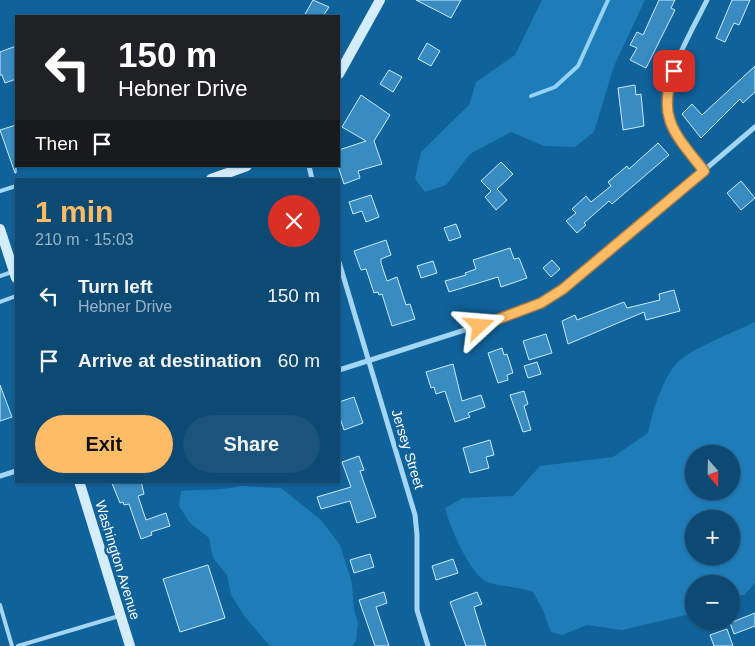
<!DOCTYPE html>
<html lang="en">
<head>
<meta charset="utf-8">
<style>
	:root { --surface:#0c4a74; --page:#1a547c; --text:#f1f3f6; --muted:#9ab3c5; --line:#2c6286; --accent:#ffbc67 }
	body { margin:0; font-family:Helvetica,sans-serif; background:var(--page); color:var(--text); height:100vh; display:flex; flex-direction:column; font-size:19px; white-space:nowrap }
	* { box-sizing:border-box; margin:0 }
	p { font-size:16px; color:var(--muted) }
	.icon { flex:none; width:28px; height:28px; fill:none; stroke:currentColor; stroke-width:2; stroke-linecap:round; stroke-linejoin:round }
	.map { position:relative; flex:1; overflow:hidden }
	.panel { position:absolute; left:15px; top:178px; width:325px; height:305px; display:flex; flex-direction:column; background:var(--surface); border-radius:0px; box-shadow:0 1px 4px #0004,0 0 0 1px var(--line) }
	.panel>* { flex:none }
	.top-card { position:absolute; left:15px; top:15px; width:325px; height:152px; border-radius:0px; box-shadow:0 1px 4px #0004,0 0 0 1px var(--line); background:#202124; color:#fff; overflow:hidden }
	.needle { width:32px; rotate:160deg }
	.fabs { position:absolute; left:685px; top:445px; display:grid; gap:10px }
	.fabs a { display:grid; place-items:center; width:55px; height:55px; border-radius:50%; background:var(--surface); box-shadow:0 1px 4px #0004,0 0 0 1px var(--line); font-size:25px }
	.pin { position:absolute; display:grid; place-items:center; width:42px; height:42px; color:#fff; margin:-21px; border-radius:10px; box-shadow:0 2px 8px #0006 }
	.me { position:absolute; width:55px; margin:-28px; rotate:71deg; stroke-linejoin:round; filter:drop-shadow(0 0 4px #0008) }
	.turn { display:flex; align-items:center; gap:18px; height:105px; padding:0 20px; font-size:22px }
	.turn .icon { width:65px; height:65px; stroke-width:2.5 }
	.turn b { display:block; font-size:35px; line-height:42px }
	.then { display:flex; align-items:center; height:48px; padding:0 20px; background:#0003; gap:10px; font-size:19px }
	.round { display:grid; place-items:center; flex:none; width:52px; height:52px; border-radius:26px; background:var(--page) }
	.headline { display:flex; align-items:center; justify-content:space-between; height:85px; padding:0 20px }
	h1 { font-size:30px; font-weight:600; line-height:38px; color:var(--accent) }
	.cta { display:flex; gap:10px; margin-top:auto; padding:10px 20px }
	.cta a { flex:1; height:58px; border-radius:30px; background:var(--accent); color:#111; font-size:20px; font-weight:600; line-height:58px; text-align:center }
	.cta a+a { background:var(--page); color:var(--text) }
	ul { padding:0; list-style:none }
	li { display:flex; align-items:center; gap:15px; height:65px; padding:0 20px }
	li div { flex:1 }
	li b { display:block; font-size:19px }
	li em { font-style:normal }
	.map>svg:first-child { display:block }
</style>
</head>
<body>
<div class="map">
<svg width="755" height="646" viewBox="0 0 755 646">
	<rect width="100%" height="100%" fill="#10629b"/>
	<g fill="#1e7cb9" fill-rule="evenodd">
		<polygon points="542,0 645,0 614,66 594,132 575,147 544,146 511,132 470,154 446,185 425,192 415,179 421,152 469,105 476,82 515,55"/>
		<path d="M755 322V583L744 595 731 596V584H694V609L686 615 622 630 587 625 562 635 551 632 543 610 533 592C520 587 497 586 487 582 469 573 450 527 445 508L463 498 513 496 540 466 613 457 648 433C653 411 661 382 676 364 687 350 737 331 755 322ZM694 454H731V491H694ZM694 519H731V556H694Z"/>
		<path d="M241 486 281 488 321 520 340 545 352 583 354 610 358 623 356 641 352 646H270L245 617 231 595 227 575 213 558 209 538 190 523 179 506 181 491C201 489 220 491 241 486Z"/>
	</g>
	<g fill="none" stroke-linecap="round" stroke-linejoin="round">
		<polyline stroke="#94d2f8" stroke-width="4" points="531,96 555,87 578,66 608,0"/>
	</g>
	<g fill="#388cc2" stroke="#cbeafe">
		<polygon points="313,0 329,7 323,16 304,16"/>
		<polygon points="416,0 461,0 451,18"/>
		<polygon points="659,0 675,0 671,8 675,10 646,68 630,60 637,48 630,45 637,32 643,35"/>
		<polygon points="732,0 750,0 739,25 734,23 725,42 716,38"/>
		<polygon points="427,43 440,51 431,66 418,59"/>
		<polygon points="16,46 16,79 5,83 2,75 0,75 0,52"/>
		<polygon points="755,66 755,92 743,103 740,99 701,138 682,114 692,104 702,115"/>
		<polygon points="389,70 402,77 393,92 380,84"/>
		<polygon points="635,85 636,95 641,94 644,126 623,130 618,88"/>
		<polygon points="361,95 390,115 374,141 382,164 358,171 360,178 344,184 339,169 339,150 366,141 342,127"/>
		<polygon points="16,125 16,173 15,173 0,130"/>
		<polygon points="658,143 669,155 612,204 609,201 584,223 586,225 577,233 566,221 576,213 572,209 586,196 591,202 611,186 608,182 627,166 629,169"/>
		<polygon points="501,162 513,174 497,189 507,200 496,210 485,197 491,191 481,181"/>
		<polygon points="741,181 755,198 741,210 727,193"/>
		<polygon points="371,195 379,217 366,222 362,211 353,214 349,202"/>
		<polygon points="456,224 461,237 449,241 444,228"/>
		<polygon points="386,240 391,255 381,259 381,263 387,281 397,277 406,305 410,304 415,319 392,326 382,294 379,295 378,292 374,293 366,269 361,270 354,251"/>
		<polygon points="510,248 514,259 519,258 527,278 501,287 498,277 449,292 445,281 466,275 465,273 476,269 473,260"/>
		<polygon points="552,260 560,269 551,277 543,268"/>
		<polygon points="433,261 437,273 421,278 417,266"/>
		<polygon points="674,290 680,311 646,320 644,312 568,344 562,321 575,315 577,320 624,302 627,308 660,300 659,294"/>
		<polygon points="546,334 552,353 529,360 523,341"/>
		<polygon points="502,348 504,355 507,354 513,373 507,375 508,380 498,383 488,353"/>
		<polygon points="537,362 541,374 528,378 524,366"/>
		<polygon points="453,364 462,401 481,395 485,407 468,413 470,417 455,422 445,391 436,394 434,387 431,388 426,372"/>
		<polygon points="0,385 12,417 0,421"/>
		<polygon points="524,391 528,404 524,406 531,430 523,432 510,395"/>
		<polygon points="354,397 363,423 344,430 339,415 339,402"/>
		<polygon points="490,440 494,455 486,457 489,468 470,473 463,448"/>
		<polygon points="359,456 364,470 360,471 376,517 357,523 350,501 321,509 317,497 351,487 342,462"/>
		<polygon points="111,481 141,481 144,494 138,496 146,520 166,513 170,526 151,532 152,535 141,539 129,504 124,505 123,502 120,503"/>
		<polygon points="370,554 374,567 354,573 350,560"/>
		<polygon points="453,559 458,573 436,580 432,566"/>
		<polygon points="208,565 225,618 180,632 163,579"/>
		<polygon points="384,592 387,603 376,607 389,646 375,646 359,600"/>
		<polygon points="477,592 482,604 474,607 486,646 466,646 450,602"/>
		<polygon points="755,613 755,626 734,634 730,623"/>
		<polygon points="727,629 733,646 714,646 710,635"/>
	</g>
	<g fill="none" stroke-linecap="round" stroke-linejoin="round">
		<g stroke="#a3d5f5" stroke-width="4">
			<polyline points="0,191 16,186"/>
			<polyline points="0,276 12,272"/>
			<polyline points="0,302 16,296"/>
			<polyline points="0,605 12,646"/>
			<polyline points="18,646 119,616"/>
		</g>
		<g stroke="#a3d5f5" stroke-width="5">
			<polyline points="309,166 312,179"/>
			<path d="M704 171C690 153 672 134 667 112 661 81 693 29 707 0"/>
			<polyline points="339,262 415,515 417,535 417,610 428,646"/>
			<polyline points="339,370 512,315 552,296 594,264 755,127"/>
			<polyline points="0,476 16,471"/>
		</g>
		<g stroke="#d3ecfe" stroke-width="10">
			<polyline points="339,74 380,0"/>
			<polyline points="211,179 247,166"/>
			<polyline points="0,229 16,278"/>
			<polyline points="79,481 130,646"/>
		</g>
	</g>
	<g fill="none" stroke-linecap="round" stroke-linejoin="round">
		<g stroke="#a67a43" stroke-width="12">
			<path id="route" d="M480 326 541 303 563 289 704 171C676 135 656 118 674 71"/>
		</g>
		<use href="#route" stroke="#ffbc67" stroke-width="9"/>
	</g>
	<g text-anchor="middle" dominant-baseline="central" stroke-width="5" stroke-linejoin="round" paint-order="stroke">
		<g font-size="14" fill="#fff" stroke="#10629b">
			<text transform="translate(408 449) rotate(73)">Jersey Street</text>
			<text transform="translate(118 560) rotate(73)">Washington Avenue</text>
		</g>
	</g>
</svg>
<div class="fabs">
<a><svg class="needle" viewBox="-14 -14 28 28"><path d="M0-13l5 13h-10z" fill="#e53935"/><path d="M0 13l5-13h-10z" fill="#9ab3c5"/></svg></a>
<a>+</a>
<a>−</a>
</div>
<div class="pin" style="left:674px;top:71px;background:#d93025"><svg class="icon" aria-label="arrive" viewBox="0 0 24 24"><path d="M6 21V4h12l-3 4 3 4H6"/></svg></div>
<svg class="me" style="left:480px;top:326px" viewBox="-20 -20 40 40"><path d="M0-17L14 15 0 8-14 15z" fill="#ffbc67" stroke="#fff" stroke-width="4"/></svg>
<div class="top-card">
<div class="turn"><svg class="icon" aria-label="left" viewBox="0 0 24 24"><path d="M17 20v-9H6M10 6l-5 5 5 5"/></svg><div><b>150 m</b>Hebner Drive</div></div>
<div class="then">Then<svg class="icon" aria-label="arrive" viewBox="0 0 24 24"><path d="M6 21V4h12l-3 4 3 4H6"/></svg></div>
</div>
<section class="panel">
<div class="headline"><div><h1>1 min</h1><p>210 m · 15:03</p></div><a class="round" style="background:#d93025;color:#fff"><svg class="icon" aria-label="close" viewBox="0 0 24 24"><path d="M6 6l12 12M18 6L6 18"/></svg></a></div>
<ul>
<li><svg class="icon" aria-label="left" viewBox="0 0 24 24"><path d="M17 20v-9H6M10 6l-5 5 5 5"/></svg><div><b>Turn left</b><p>Hebner Drive</p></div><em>150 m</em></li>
<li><svg class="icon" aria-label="arrive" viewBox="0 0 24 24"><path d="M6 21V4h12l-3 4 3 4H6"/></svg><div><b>Arrive at destination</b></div><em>60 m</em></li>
</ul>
<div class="cta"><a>Exit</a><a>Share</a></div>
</section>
</div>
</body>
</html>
